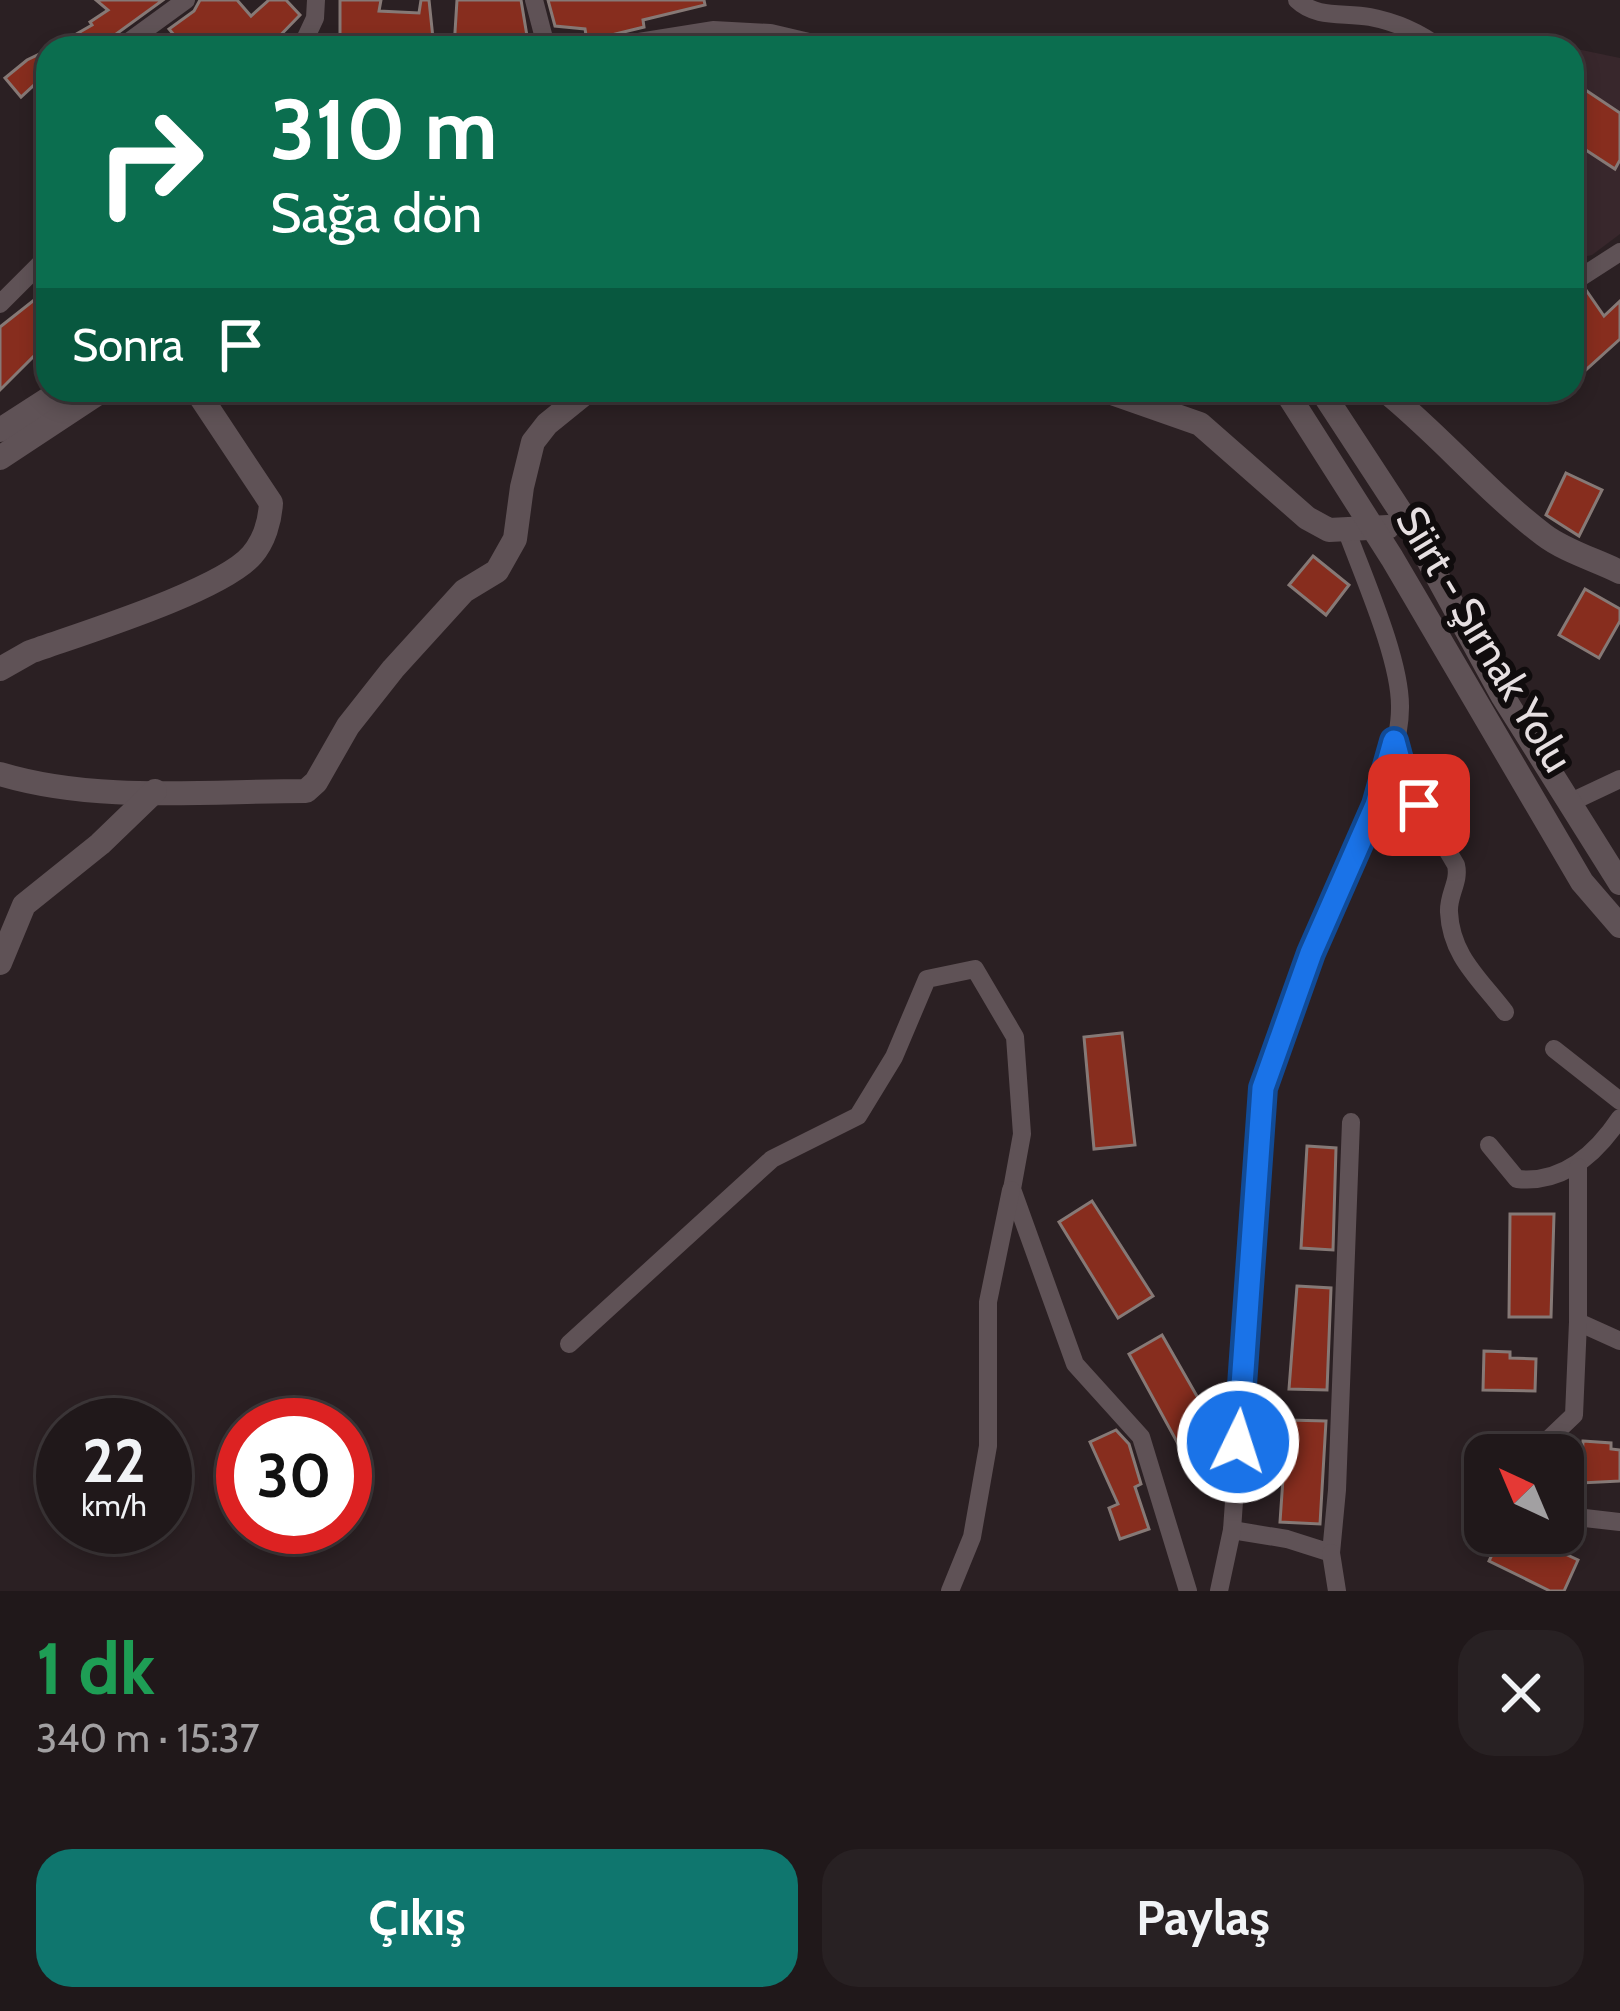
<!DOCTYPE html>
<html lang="tr">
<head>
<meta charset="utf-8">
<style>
	:root { --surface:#20181a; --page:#282123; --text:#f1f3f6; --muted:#a2a0a2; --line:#3d3739; --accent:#0f766e }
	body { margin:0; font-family:Cabin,sans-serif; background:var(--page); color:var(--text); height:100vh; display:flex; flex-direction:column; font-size:45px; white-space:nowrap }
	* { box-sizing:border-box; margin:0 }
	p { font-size:39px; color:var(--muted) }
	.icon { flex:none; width:66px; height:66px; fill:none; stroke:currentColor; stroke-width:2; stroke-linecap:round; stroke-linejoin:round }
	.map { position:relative; height:1591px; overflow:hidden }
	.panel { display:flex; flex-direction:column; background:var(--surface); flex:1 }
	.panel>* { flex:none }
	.hud { position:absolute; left:36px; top:36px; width:1548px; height:366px; border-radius:36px; box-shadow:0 6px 18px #0003,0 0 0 3px var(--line); background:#0b6e4f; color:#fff; overflow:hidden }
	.needle { width:78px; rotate:316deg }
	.fabs { position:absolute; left:1464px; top:1434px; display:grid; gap:24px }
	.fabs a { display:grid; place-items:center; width:120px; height:120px; border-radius:24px; background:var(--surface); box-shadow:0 6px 18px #0003,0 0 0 3px var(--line); font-size:60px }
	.speed { position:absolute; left:36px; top:1398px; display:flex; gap:24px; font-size:60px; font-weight:700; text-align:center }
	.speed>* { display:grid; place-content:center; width:156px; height:156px; border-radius:50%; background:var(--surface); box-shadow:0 6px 18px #0003,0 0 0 3px var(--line); line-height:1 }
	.speed small { font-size:30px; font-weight:400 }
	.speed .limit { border:18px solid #d22; background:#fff; color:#111 }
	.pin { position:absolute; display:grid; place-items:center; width:102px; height:102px; color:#fff; margin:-51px; border-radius:24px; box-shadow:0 6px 18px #0006 }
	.me { position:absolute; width:132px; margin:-66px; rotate:4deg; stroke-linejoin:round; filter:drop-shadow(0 0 9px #0008) }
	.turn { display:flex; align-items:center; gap:42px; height:252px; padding:0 36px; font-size:54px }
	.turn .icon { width:156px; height:156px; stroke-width:2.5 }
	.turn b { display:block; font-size:84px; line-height:102px }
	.then { display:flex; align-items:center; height:114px; padding:0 36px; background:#0003; gap:24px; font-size:45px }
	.round { display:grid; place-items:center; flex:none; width:126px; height:126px; border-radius:36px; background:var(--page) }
	.headline { display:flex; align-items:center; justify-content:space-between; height:204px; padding:0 36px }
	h1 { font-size:72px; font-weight:800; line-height:90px; color:#1e9e55 }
	.action { display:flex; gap:24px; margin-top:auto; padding:24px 36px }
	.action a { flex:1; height:138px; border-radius:36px; background:var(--accent); color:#fff; font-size:48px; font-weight:800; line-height:138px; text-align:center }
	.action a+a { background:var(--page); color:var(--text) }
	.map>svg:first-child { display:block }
</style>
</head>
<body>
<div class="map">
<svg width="1620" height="1591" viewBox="0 0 1620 1591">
	<rect width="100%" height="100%" fill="#2b2023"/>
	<polygon fill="#38272c" points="1572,48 1620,58 1620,234 1592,255 1583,257 1575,255 1572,246"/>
	<g fill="#872d1e" stroke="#867976" stroke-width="3">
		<polygon points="96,0 163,0 112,37 107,46 52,48 92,25 90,22 108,10"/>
		<polygon points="200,0 237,0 251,16 269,0 286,0 300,15 268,48 210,48 202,39 193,48 185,48 169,29 194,11"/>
		<polygon points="340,0 381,0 379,11 419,13 421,0 429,0 434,48 360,48 362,36 340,35"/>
		<polygon points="457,0 521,0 529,48 454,48"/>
		<polygon points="548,0 704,0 705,5 643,20 644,27 587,41 585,29 555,26"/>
		<polygon points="48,50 48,72 21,97 5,78 27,60"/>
		<polygon points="1581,87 1620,113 1620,160 1615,169 1572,141 1572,104"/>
		<polygon points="48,289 48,359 40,350 0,390 0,327"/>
		<polygon points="1586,290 1604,316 1620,301 1620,339 1579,376 1572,368 1572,345 1582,335 1572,320 1572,296"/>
		<polygon points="1566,473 1602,490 1579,536 1546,515"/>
		<polygon points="1313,556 1349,585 1326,615 1289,585"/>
		<polygon points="1585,589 1620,609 1620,621 1599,658 1559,635"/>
		<polygon points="1122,1033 1135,1145 1094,1149 1084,1037"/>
		<polygon points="1307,1146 1336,1148 1333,1250 1301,1248"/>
		<polygon points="1092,1201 1153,1296 1118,1318 1059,1222"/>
		<polygon points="1510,1214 1554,1214 1551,1317 1509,1317"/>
		<polygon points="1297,1286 1331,1288 1327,1390 1289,1389"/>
		<polygon points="1162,1335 1218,1433 1183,1453 1129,1354"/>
		<polygon points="1484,1351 1510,1352 1510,1358 1536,1359 1535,1391 1483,1390"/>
		<polygon points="1287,1420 1326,1421 1320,1524 1280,1522"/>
		<polygon points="1116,1430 1129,1444 1141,1484 1135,1487 1149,1529 1120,1539 1109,1508 1118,1504 1090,1442"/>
		<polygon points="1583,1441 1611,1443 1611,1449 1620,1450 1620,1481 1581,1483"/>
		<polygon points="1502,1533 1533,1533 1531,1538 1578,1560 1564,1591 1550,1591 1489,1561"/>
	</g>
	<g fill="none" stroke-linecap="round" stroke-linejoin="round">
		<g stroke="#5f5256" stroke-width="18">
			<polyline points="534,0 545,42 554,48"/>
			<path d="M1297 0C1317 19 1344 12 1370 17 1396 22 1419 32 1440 48"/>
			<polyline points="120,48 186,0"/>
			<polyline points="301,48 315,18 316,0"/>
			<polyline points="1572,283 1620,252"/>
			<polyline points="0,304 48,256"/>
			<path d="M1395 745 1404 777 1456 865C1460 882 1448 894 1449 912 1451 956 1480 979 1505 1012"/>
			<polyline points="1569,803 1620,779"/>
			<polyline points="1554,1049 1620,1101"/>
			<path d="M1489 1145 1517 1179C1563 1184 1596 1154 1620 1118"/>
			<polyline points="1578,1322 1620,1341"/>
			<polyline points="569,1344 772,1159 858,1116 894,1057 927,979 975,969 1015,1037 1022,1134 1012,1189 1075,1364 1141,1437 1188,1591"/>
			<polyline points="1532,1455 1574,1415 1578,1322 1578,1167"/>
			<polyline points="1563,1511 1576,1517 1620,1522"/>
			<polyline points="1232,1530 1287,1539 1331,1553 1337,1490 1351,1122"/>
			<polyline points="1331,1553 1337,1591"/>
			<polyline points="950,1591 972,1537 988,1446 988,1302 1011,1190"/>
			<path d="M1219 1591 1232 1530 1263 1088C1280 1029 1301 971 1326 914 1351 860 1401 765 1400 706 1400 658 1363 576 1346 529"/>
		</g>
		<g stroke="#5f5256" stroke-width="24">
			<polyline points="619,48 713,33 770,36 821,48"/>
			<polyline points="1103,390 1200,424 1307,518 1329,530 1388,527"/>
			<polyline points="1285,390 1392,558 1582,882 1620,926"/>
			<polyline points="1321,390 1408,523 1502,695 1620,883"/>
			<path d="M1384 390C1440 435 1486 491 1544 535 1565 551 1596 560 1620 572"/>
			<polyline points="0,430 62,390"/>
			<polyline points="0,458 103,390"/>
			<path d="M0 669 30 652C80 634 221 591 252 555 264 541 270 521 271 503L196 390"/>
			<path d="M0 774C96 803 206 791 306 791L316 782 348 726 393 669 464 591 497 571 515 539 522 487 533 442 547 424 589 390"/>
			<polyline points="0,963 24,905 100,844 155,791"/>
		</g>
	</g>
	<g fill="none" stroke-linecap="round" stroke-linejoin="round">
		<g stroke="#114b97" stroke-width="30">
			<polyline id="route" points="1238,1442 1263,1088 1311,953 1376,805 1394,741 1404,778 1419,805"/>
		</g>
		<use href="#route" stroke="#1a73e8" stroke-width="21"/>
	</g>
	<g text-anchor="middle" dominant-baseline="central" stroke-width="12" stroke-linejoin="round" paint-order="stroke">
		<g font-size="42" fill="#e6dfe1" stroke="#100c0d">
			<text transform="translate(1485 639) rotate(59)">Siirt - Şırnak Yolu</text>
		</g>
	</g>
</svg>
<div class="fabs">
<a><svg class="needle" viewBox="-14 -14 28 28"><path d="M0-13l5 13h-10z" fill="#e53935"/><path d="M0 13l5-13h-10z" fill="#a2a0a2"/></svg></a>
</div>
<div class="speed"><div>22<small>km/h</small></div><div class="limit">30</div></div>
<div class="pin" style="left:1419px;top:805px;background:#d93025"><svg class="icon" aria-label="arrive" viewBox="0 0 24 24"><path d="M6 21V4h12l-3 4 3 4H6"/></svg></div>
<svg class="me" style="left:1238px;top:1442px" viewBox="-20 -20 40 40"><circle r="17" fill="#1a73e8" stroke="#fff" stroke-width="3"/><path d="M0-11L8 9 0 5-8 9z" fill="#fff"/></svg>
<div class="hud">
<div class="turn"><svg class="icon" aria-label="right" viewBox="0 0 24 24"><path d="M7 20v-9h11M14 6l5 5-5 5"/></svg><div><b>310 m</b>Sağa dön</div></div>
<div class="then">Sonra<svg class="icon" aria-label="arrive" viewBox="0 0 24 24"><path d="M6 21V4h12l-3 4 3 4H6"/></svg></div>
</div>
</div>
<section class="panel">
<div class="headline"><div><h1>1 dk</h1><p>340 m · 15:37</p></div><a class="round"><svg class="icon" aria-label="close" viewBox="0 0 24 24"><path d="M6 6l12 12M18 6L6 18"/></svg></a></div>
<div class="action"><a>Çıkış</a><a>Paylaş</a></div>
</section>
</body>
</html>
